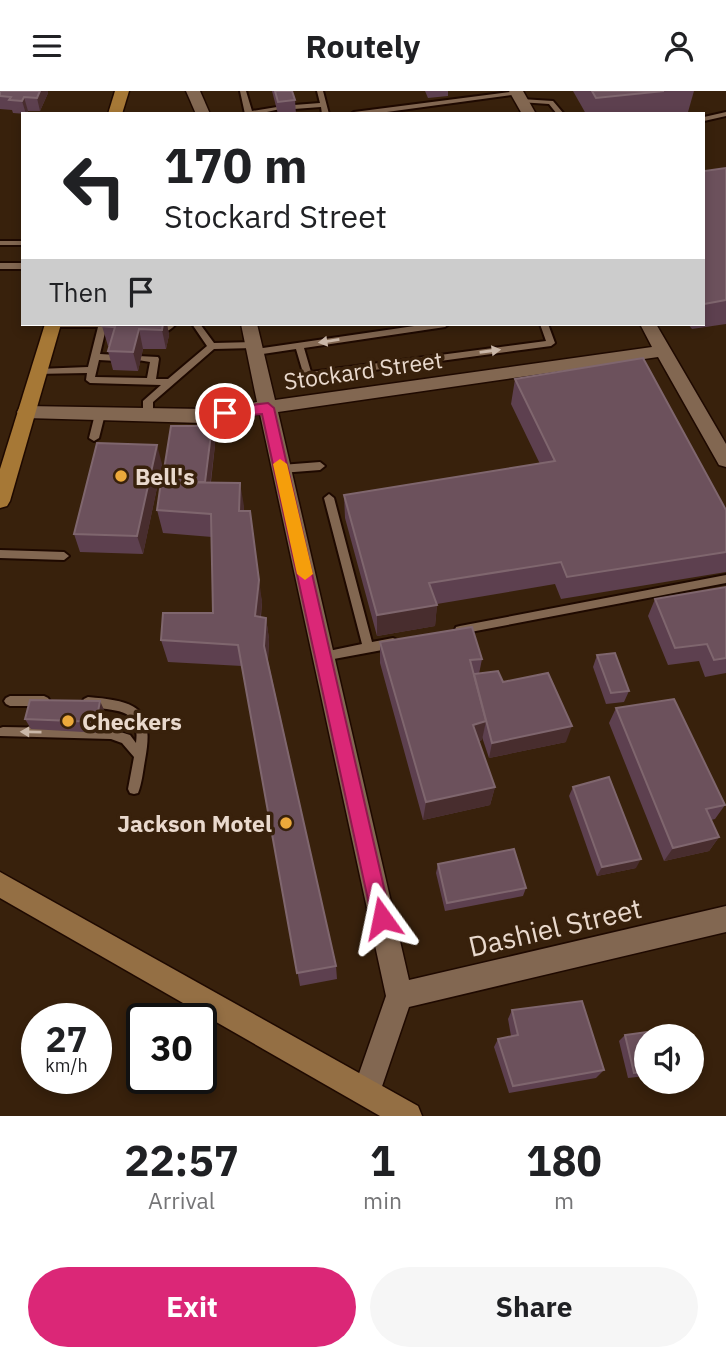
<!DOCTYPE html>
<html lang="en">
<head>
<meta charset="utf-8">
<style>
	:root { --surface:#fff; --page:#f6f6f6; --text:#202124; --muted:#757577; --accent:#db2777 }
	body { margin:0; font-family:"IBM Plex Sans",sans-serif; background:var(--page); color:var(--text); height:100vh; display:flex; flex-direction:column; font-size:26px; white-space:nowrap }
	* { box-sizing:border-box; margin:0 }
	p { font-size:23px; color:var(--muted) }
	.icon { flex:none; width:38px; height:38px; fill:none; stroke:currentColor; stroke-width:2; stroke-linecap:round; stroke-linejoin:round }
	.map { position:relative; height:1025px; overflow:hidden }
	.sheet { display:flex; flex-direction:column; background:var(--surface); flex:1 }
	.sheet>* { flex:none }
	.banner { position:absolute; left:21px; top:21px; width:684px; height:214px; border-radius:0px; box-shadow:0 4px 10px #0003; background:#fff; color:var(--text); overflow:hidden }
	.buttons { position:absolute; left:634px; top:933px; display:grid; gap:14px }
	.buttons a { display:grid; place-items:center; width:70px; height:70px; border-radius:50%; background:var(--surface); box-shadow:0 4px 10px #0003; font-size:35px }
	.speed { position:absolute; left:21px; top:912px; display:flex; gap:14px; font-size:35px; font-weight:700; text-align:center }
	.speed>* { display:grid; place-content:center; width:91px; height:91px; border-radius:50%; background:var(--surface); box-shadow:0 4px 10px #0003; line-height:1 }
	.speed small { font-size:18px; font-weight:400 }
	.speed .limit { border:4px solid #111; border-radius:10px; background:#fff; color:#111 }
	.pin { position:absolute; display:grid; place-items:center; width:60px; height:60px; color:#fff; margin:-30px; border:4px solid #fff; border-radius:50%; box-shadow:0 2px 7px #0007 }
	.me { position:absolute; width:77px; margin:-38px; rotate:348deg; stroke-linejoin:round; filter:drop-shadow(0 0 5px #0008) }
	.turn { display:flex; align-items:center; gap:24px; height:147px; padding:0 28px; font-size:32px }
	.turn .icon { width:91px; height:91px; stroke-width:2.5 }
	.turn b { display:block; font-size:49px; line-height:60px }
	.then { display:flex; align-items:center; height:66px; padding:0 28px; background:#0003; gap:14px; font-size:26px }
	.eta { display:flex; justify-content:space-evenly; align-items:center; height:119px; text-align:center }
	.eta b { font-size:42px; font-weight:700; line-height:49px }
	.button { display:flex; gap:14px; margin-top:auto; padding:14px 28px }
	.button a { flex:1; height:80px; border-radius:42px; background:var(--accent); color:#fff; font-size:28px; font-weight:700; line-height:80px; text-align:center }
	.button a+a { background:var(--page); color:var(--text) }
	header { display:flex; justify-content:space-between; align-items:center; height:91px; padding:0 28px; background:var(--surface); font-size:32px; font-weight:700 }
	.map>svg:first-child { display:block }
</style>
</head>
<body>
<header><svg class="icon" aria-label="menu" viewBox="0 0 24 24"><path d="M4 6h16M4 12h16M4 18h16"/></svg>Routely<svg class="icon" aria-label="person" viewBox="0 0 24 24"><circle cx="12" cy="8" r="4"/><path d="M4 21q1-7 8-7t8 7"/></svg></header>
<div class="map">
<svg width="726" height="1025" viewBox="0 0 726 1025">
	<rect width="100%" height="100%" fill="#38210c"/>
	<g fill="none" stroke-linecap="round" stroke-linejoin="round">
		<g stroke="#1e0900" stroke-width="4">
			<g id="service">
				<polygon points="240,0 246,0 252,20 277,16 280,18 258,23 245,23"/>
				<polygon points="317,0 323,0 329,23 322,23 321,16 294,18 291,16 294,14 320,12"/>
				<polygon points="517,0 520,2 519,3 372,23 351,23 354,21"/>
				<polygon points="521,8 553,10 564,23 557,23 549,13 519,11 519,9"/>
				<polygon points="726,21 726,25 704,30 704,26"/>
				<rect x="0" y="150" width="23" height="4"/>
				<rect x="0" y="172" width="23" height="6"/>
				<polygon points="49,233 107,233 100,263 117,264 121,267 117,270 99,269 95,286 147,287 150,271 138,269 138,265 158,266 159,268 156,288 168,288 207,255 192,233 200,233 214,252 254,251 258,254 254,257 214,258 153,311 153,324 148,327 143,324 143,310 161,294 90,292 86,289 87,282 35,283 34,281 38,278 88,276 98,236 53,236"/>
				<path d="M166 233H176C170 240 160 246 152 239L153 237 161 236Z"/>
				<polygon points="428,233 449,233 445,236 304,257 311,281 546,250 540,233 548,233 555,252 551,255 308,288 304,285 296,258 256,264 252,261 256,258"/>
				<polygon points="100,320 105,323 99,347 94,350 89,347 95,323"/>
				<polygon points="320,371 325,375 320,379 281,382 276,378 281,374"/>
				<polygon points="329,403 334,407 372,551 393,547 397,549 398,552 397,555 393,557 323,570 319,568 318,565 319,562 362,553 324,407"/>
				<polygon points="0,459 64,461 69,465 64,469 0,467"/>
				<polygon points="726,484 726,492 460,543 456,542 455,539 456,536 460,535"/>
				<polygon points="10,605 44,605 48,607 50,610 48,613 44,615 10,615 6,613 4,610 6,607"/>
				<path d="M88 606C136 610 155 616 145 669 143 680 142 692 138 702L134 703 130 702 128 698 134 666 122 652 111 648 0 645V637L3 636 111 638 130 644 136 652C141 612 110 622 84 614L82 611 84 608Z"/>
			</g>
		</g>
		<g stroke="#1e0900" stroke-width="3">
			<g id="minor">
				<polygon points="186,0 200,0 210,23 196,23"/>
				<polygon points="509,0 523,0 536,23 522,23"/>
				<polygon points="241,233 257,233 275,309 652,256 640,233 656,233 726,353 726,376 719,374 658,266 278,321 409,889 726,815 726,841 409,916 377,1010 367,1014 357,1010 353,1000 386,905 260,323 204,332 26,327 20,326 17,321 20,316 26,315 204,318 257,311"/>
			</g>
		</g>
		<g stroke="#1e0900" stroke-width="3">
			<polygon id="secondary" points="0,781 418,1015 422,1025 380,1025 0,807"/>
		</g>
		<g stroke="#1e0900" stroke-width="3">
			<g id="primary">
				<polygon points="115,0 129,0 122,23 108,23"/>
				<polygon points="45,233 61,233 10,410 7,415 0,417 0,378"/>
			</g>
		</g>
		<use href="#service" fill="#826751" fill-rule="evenodd"/>
		<use href="#minor" fill="#826751" fill-rule="evenodd"/>
		<use href="#secondary" fill="#946f44" fill-rule="evenodd"/>
		<use href="#primary" fill="#a67836" fill-rule="evenodd"/>
	</g>
	<g fill="#5d404f">
		<polygon points="0,0 48,2 40,20 28,20 26,23 13,22 12,19 0,18"/>
		<polygon points="272,0 292,0 295,9 296,23 278,23"/>
		<polygon points="425,0 448,0 448,5 428,7"/>
		<polygon points="573,0 694,0 688,21 674,23 586,23"/>
		<polygon points="726,77 726,233 692,238 688,233 704,233 704,80"/>
		<polygon points="103,233 167,233 169,244 166,258 143,258 138,280 113,279 108,260 110,255 108,255 102,235"/>
		<polygon points="515,288 726,419 726,481 561,508 555,493 437,513 435,535 377,545 345,427 344,404 540,373 511,313"/>
		<polygon points="212,335 215,354 211,391 244,415 244,420 262,511 261,526 266,527 269,548 268,570 336,875 337,888 300,895 242,575 168,571 161,549 213,522 212,446 163,442 157,419 162,391"/>
		<polygon points="162,373 143,463 80,461 74,443"/>
		<polygon points="726,496 726,582 705,586 699,570 668,574 648,525 655,508"/>
		<polygon points="380,551 482,568 479,583 503,591 566,651 489,667 482,646 482,649 479,650 495,696 490,714 423,729 380,572"/>
		<polygon points="597,564 629,600 624,611 606,613 593,576"/>
		<polygon points="616,617 725,714 715,728 711,729 719,746 709,760 664,770 609,632"/>
		<polygon points="105,621 101,642 31,638 25,628"/>
		<polygon points="573,696 636,777 597,785 569,705"/>
		<polygon points="438,773 526,797 523,805 445,820 436,782"/>
		<polygon points="512,919 604,979 596,987 509,1002 494,956 498,948 511,945 508,928"/>
		<polygon points="625,944 646,945 646,985 628,987 619,950"/>
	</g>
	<g fill="#482d2e">
		<polygon points="40,0 48,0 48,2 40,20 37,7"/>
		<polygon points="24,6 28,20 26,23 22,10"/>
		<polygon points="163,233 167,233 169,244 166,258 162,239"/>
		<polygon points="139,238 143,258 138,280 133,261"/>
		<polygon points="212,335 215,354 208,410 205,392"/>
		<polygon points="157,354 162,373 143,463 137,445"/>
		<polygon points="240,392 244,415 243,443 239,420"/>
		<polygon points="250,420 262,511 258,546 255,525"/>
		<polygon points="437,514 435,535 377,545 377,524"/>
		<polygon points="266,527 269,548 267,576 264,555"/>
		<polygon points="100,610 105,621 101,642 96,631"/>
		<polygon points="486,630 482,649 469,653 473,634"/>
		<polygon points="572,635 566,651 489,667 492,652"/>
		<polygon points="495,696 490,714 423,729 426,711"/>
		<polygon points="719,746 709,760 664,770 673,757"/>
		<polygon points="641,768 636,777 597,785 602,776"/>
	</g>
	<g fill="#6c515c" stroke="#7f666e" stroke-width="2">
		<polygon points="0,0 40,0 37,7 24,6 22,10 9,9 11,6 0,5"/>
		<polygon points="275,0 292,0 295,9 278,11"/>
		<polygon points="592,0 664,0 596,7"/>
		<polygon points="726,77 726,209 704,213 704,80"/>
		<polygon points="103,233 163,233 162,239 139,238 133,261 108,260 115,236 102,235"/>
		<polygon points="643,267 726,419 726,461 567,486 561,471 429,492 437,514 377,524 344,404 555,370 515,288"/>
		<polygon points="171,335 212,335 205,391 162,391"/>
		<polygon points="97,352 157,354 137,445 74,443"/>
		<polygon points="161,391 240,392 239,420 250,420 259,489 255,525 266,527 264,555 336,875 297,882 238,554 161,549 163,522 213,522 211,423 157,419"/>
		<polygon points="726,496 726,567 714,569 707,553 675,557 655,508"/>
		<polygon points="472,536 482,568 470,569 486,630 473,634 495,696 426,711 380,551"/>
		<polygon points="615,562 629,600 611,602 597,564"/>
		<polygon points="498,580 503,591 548,582 572,635 492,652 474,583"/>
		<polygon points="674,608 725,714 706,718 719,746 673,757 616,617"/>
		<polygon points="30,609 100,610 96,631 25,628"/>
		<polygon points="609,686 641,768 602,776 573,696"/>
		<polygon points="514,758 526,797 447,812 438,773"/>
		<polygon points="582,910 604,979 513,995 498,948 518,944 512,919"/>
		<polygon points="661,939 663,945 646,945 646,981 634,982 625,944"/>
	</g>
	<defs><path id="oneway-solid" d="M-6-.8H1V-3.2L6.5 0L1 3.2V.8H-6Z" transform="scale(1.75)"/></defs>
	<g fill="#cab7a8">
		<use href="#oneway-solid" transform="translate(329 250) rotate(171)"/>
		<use href="#oneway-solid" transform="translate(490 260) rotate(-8)"/>
		<use href="#oneway-solid" transform="translate(31 641) rotate(-179)"/>
	</g>
	<polygon fill="#db2777" stroke="#8e194d" stroke-width="2" points="268,312 274,317 391,827 389,834 382,837 375,834 372,827 262,323 225,327 218,322 225,317"/>
	<polygon fill="#f59e0b" points="280,368 287,373 313,483 305,489 297,483 273,373"/>
	<g fill="#eca93b" stroke="#38210c" stroke-width="2.5">
		<circle cx="121" cy="385" r="7"/>
		<circle cx="68" cy="630" r="7"/>
		<circle cx="286" cy="732" r="7"/>
	</g>
	<g text-anchor="middle" dominant-baseline="central" stroke-width="7" stroke-linejoin="round" paint-order="stroke">
		<g font-size="23" fill="#e9d9cd" stroke="#38210c">
			<text transform="translate(363 279) rotate(-8)">Stockard Street</text>
		</g>
		<g font-size="23" font-weight="bold" fill="#e9d9cd" stroke="#38210c" text-anchor="start">
			<text x="135" y="385">Bell's</text>
			<text x="82" y="630">Checkers</text>
			<text x="272" y="732" text-anchor="end">Jackson Motel</text>
		</g>
		<g font-size="28" fill="#e9d9cd" stroke="#38210c">
			<text transform="translate(555 836) rotate(-13)">Dashiel Street</text>
		</g>
	</g>
</svg>
<div class="buttons">
<a><svg class="icon" aria-label="sound" viewBox="0 0 24 24"><path d="M4 9h4l5-4v14l-5-4H4zM17 9q2 3 0 6"/></svg></a>
</div>
<div class="speed"><div>27<small>km/h</small></div><div class="limit">30</div></div>
<div class="pin" style="left:225px;top:322px;background:#d93025"><svg class="icon" aria-label="arrive" viewBox="0 0 24 24"><path d="M6 21V4h12l-3 4 3 4H6"/></svg></div>
<svg class="me" style="left:382px;top:827px" viewBox="-20 -20 40 40"><path d="M0-17L14 15 0 8-14 15z" fill="#db2777" stroke="#fff" stroke-width="4"/></svg>
<div class="banner">
<div class="turn"><svg class="icon" aria-label="left" viewBox="0 0 24 24"><path d="M17 20v-9H6M10 6l-5 5 5 5"/></svg><div><b>170 m</b>Stockard Street</div></div>
<div class="then">Then<svg class="icon" aria-label="arrive" viewBox="0 0 24 24"><path d="M6 21V4h12l-3 4 3 4H6"/></svg></div>
</div>
</div>
<section class="sheet">
<div class="eta">
<div><b>22:57</b><p>Arrival</p></div>
<div><b>1</b><p>min</p></div>
<div><b>180</b><p>m</p></div>
</div>
<div class="button"><a>Exit</a><a>Share</a></div>
</section>
</body>
</html>
